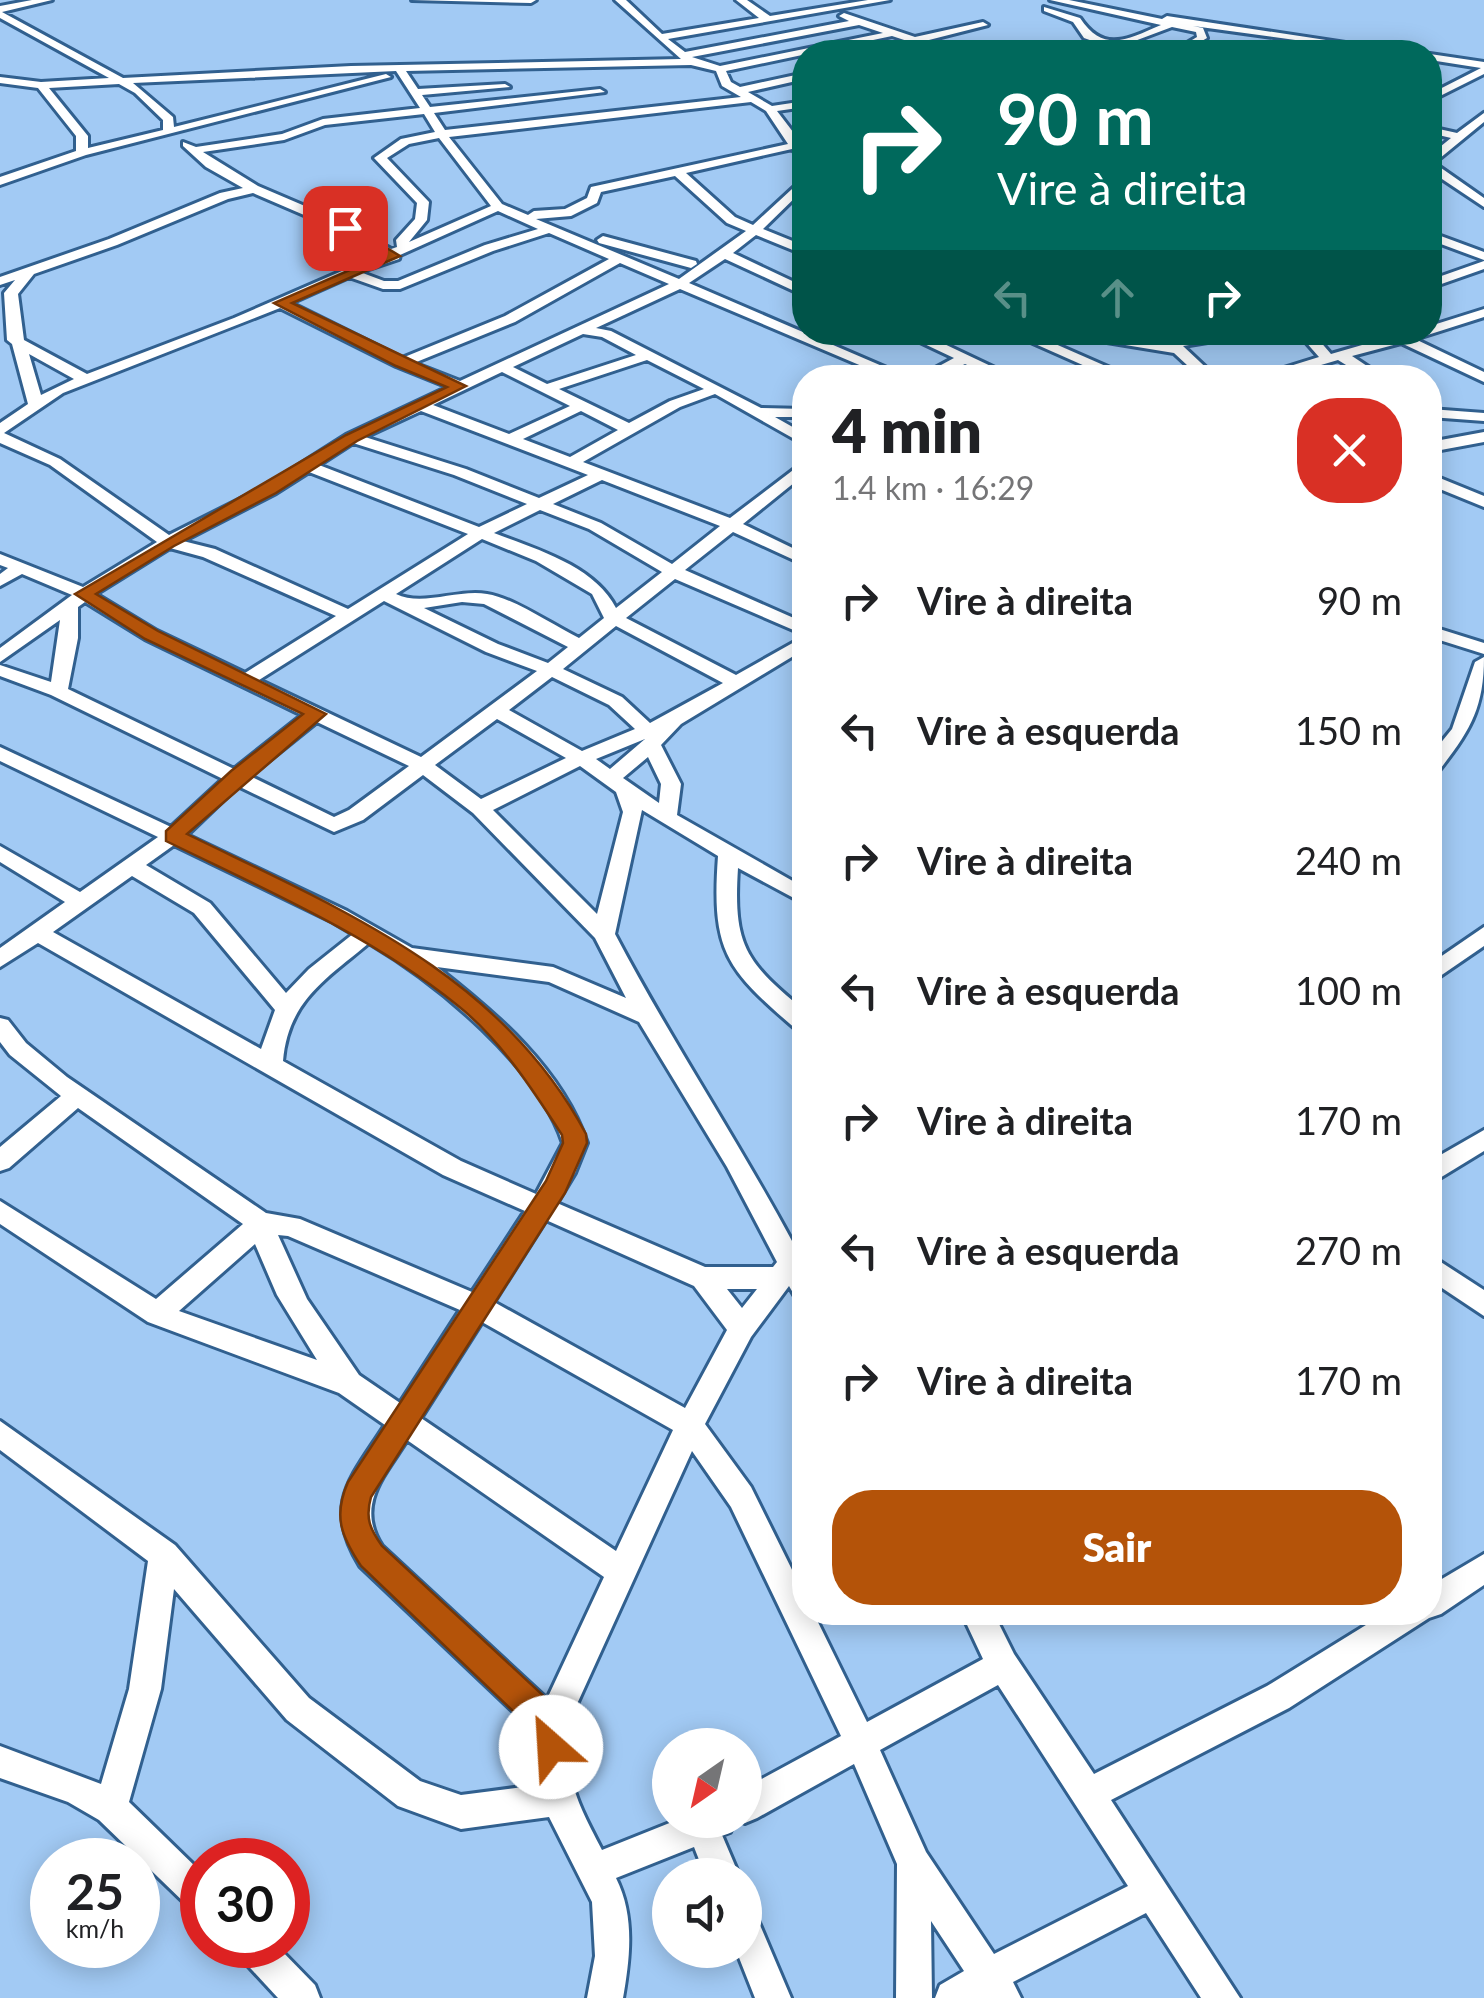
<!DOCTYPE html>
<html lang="pt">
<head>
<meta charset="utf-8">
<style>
	:root { --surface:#fff; --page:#f6f6f6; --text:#202124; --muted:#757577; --accent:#b45309 }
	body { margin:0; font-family:Lato,sans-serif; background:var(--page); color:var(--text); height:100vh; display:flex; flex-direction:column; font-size:38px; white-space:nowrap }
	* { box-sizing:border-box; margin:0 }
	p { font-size:32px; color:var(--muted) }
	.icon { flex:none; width:55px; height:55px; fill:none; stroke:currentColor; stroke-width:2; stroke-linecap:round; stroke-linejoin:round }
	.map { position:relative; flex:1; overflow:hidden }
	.panel { position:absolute; left:792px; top:365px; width:650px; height:1260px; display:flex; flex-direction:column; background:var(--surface); border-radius:40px; box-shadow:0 5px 25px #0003 }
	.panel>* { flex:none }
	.top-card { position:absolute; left:792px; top:40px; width:650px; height:305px; border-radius:40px; box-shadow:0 5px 25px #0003; background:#00695c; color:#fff; overflow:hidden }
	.needle { width:65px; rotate:214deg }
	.fabs { position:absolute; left:652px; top:1728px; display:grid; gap:20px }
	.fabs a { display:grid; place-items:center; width:110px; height:110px; border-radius:50%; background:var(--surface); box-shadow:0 5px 25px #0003; font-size:50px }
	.speed { position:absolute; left:30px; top:1838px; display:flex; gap:20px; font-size:50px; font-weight:700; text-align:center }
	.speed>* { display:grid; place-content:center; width:130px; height:130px; border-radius:50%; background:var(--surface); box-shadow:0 5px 25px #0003; line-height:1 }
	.speed small { font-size:25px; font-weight:400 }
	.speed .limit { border:15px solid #d22; background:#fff; color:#111 }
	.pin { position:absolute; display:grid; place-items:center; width:85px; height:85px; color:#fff; margin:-42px; border-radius:20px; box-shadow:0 5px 15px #0006 }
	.me { position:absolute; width:110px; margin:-55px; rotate:334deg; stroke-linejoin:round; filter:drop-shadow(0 0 8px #0008) }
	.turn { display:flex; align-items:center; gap:35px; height:210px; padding:0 40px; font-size:45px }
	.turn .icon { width:130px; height:130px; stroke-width:2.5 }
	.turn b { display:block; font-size:70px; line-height:85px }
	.lanes { display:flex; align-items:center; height:95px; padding:0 40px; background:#0003; justify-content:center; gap:50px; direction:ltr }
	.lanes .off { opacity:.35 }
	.round { display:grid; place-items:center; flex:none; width:105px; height:105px; border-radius:40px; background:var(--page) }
	.overview { display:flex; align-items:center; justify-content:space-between; height:170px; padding:0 40px }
	h1 { font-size:60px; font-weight:800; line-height:75px }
	.cta { display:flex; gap:20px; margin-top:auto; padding:20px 40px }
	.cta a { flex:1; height:115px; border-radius:40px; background:var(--accent); color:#fff; font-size:40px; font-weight:800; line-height:115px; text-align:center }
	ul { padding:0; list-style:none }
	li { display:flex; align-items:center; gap:30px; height:130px; padding:0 40px }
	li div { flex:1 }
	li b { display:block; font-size:38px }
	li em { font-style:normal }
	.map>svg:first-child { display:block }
</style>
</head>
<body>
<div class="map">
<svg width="1484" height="1998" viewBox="0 0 1484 1998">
	<rect width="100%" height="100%" fill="#a2caf4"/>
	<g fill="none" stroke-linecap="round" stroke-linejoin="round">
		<g stroke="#31608f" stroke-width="6">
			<g id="minor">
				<path d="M32 0H52L2 12 123 78 351 66 681 59 615 0H626L662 34 759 18 736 0H747L770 16 868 0H890L668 39 685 52 849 21 839 16 844 13 915 37 983 22 988 25 925 41 954 52H941L892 36 726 71 731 82 740 87 805 73V79L748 92 772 106 805 101V107L777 111 803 145 805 163 792 149 686 173 735 217 753 225 805 177V188L763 229 805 246V255L756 235 733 253 805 287V296L725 259 689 283 910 378H890L680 289 596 328 611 331 761 408 805 409V417H775L805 434V445L715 394 680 407 583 462 730 518 805 461V474L743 524 805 554V565L733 532 685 570 805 623V635L675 579 626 618 736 675 805 636V649L681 724 661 745 681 784 677 815 805 888V904L738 868C733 947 746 962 805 1011V1032L797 1030C726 969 711 952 718 856L642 810 615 934C670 1039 736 1137 792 1241L805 1233V1301L796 1298 789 1286 751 1337 705 1424 751 1487 805 1596V1612H813L867 1722 983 1659 961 1612H993L1014 1654 1094 1774 1267 1686 1387 1612H1430V1586L1484 1554V1585L1441 1614 1429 1618 1289 1708 1111 1800 1240 1998H1201L1146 1913 1013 1982 1021 1998H935L940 1985 964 1971 931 1921 932 1998H896L897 1864 854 1764 757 1818 745 1823 739 1820H745V1788L841 1736 731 1507 692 1451 567 1726C567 1783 576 1800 602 1850L677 1820H735L730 1832 722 1835 739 1875H705L694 1847 616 1878C635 1916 630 1958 623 1998H587L595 1956 592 1902 549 1817 461 1829 398 1806 287 1720 174 1589 161 1689 129 1802 202 1873V1913L190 1908 99 1820 68 1802 0 1778V1746L101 1784 129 1689 148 1561 0 1450V1421L175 1545 309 1698 420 1781 461 1795 538 1785 535 1732 360 1566C322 1504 351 1478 385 1425L339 1393 148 1322 0 1224V1201L156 1299 243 1224 78 1108 9 1168 0 1171V1147L61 1096 10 1055 0 1042V1018L8 1020 26 1043 67 1077 266 1213 300 1219 472 1292 525 1211 443 1175 38 943 0 967V948L65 902 0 862V846L80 892 158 837 0 761V747L171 827 223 779 51 695 0 676V665L51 682 60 620 0 662V648L72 595 22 574 0 586V574L8 568 0 565V554L83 587 157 542 50 465 0 443V423L28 404 12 344 7 340 4 293 15 280 0 285V277L109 239 220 193 243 188 206 167 183 146V142L196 147 282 134 323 119 420 108 396 71 133 83 173 117 174 127 386 74 391 77 86 155 0 185V177L76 151V136L38 88 0 83V77L41 82 109 78 0 18V6ZM859 25 883 33 720 66 692 57ZM691 65 716 71 722 86 741 97 445 130 434 113 605 92 600 89 430 107 422 95 510 87 505 84 418 89 406 71ZM119 84 135 93 163 120V130L88 148V136L49 88ZM751 102 766 111 788 144 591 187 587 198 565 209 534 211 528 215 502 204 449 137ZM424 114 435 132 401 139 374 158 417 203 415 219 396 240 397 247 391 249 340 221 258 186 203 152 284 140 325 125ZM439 138 491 206 409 242 427 220 429 202 387 158 409 144ZM675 176 727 223 746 231 679 279 536 219 571 216 597 203 601 192ZM253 193 332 227 381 254 234 318 87 374 24 340 18 294 34 274 117 245 228 199ZM498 211 538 229 485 245 398 281H384L360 272 399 259 400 255ZM549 233 609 259 505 316 402 358 291 303 349 277 383 289H400L493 251ZM620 263 669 284 460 381 414 363 515 322ZM280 308 396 366 448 387 346 435 264 487 169 535 60 459 4 433 63 393ZM583 334 602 337 636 355 547 384 513 367ZM29 354 74 379 41 395ZM647 360 704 389 670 401 629 423 559 389ZM502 372 570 406 509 434 433 405ZM421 411 588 475 539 498 466 469 365 437ZM581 411 618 430 570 457 523 439ZM353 443 454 475 527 504 479 527 319 465ZM309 472 468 534 348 609 215 549 183 541 276 493ZM602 480 720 526 672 564 601 523 553 504ZM540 510 589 529 662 572 616 608C595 566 536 549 494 533ZM482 539 536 561 592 594 604 618 579 638C554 626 514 598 487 594 457 589 422 607 396 594ZM170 548 203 557 336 616 245 673 157 631 96 594ZM384 601 486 652 537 671 421 757 259 680ZM85 602 145 639 302 715 234 769 68 689 78 638V607ZM462 602 484 604 568 647 548 663 498 644 424 608ZM616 626 723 683 650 723 622 697 563 669ZM552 677 609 705 635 729 582 751 509 710ZM497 719 566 758 481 799 435 765ZM317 722 409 766 349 810 334 817 250 776ZM645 739 610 769 596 759ZM648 757 661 784 659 803 623 778ZM580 766 616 792 623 812 597 914 493 810ZM423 775 473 813 595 938 626 998 553 967 412 948 347 911 187 835 238 786 334 832 363 820ZM174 845 331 921 353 934 309 969 286 993 210 903 146 865ZM132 876 194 913 275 1010 261 1049 53 932ZM369 943C438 984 537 1065 563 1143L536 1194 461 1161 283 1061C288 1001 326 979 369 943ZM437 967 549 982 639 1022 727 1167 777 1262 773 1267H705L557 1203 575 1173 587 1143C562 1069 496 1013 437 967ZM546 1220 694 1286 727 1330 685 1408 494 1302ZM278 1235 288 1236 460 1310 400 1403 359 1375 307 1299ZM255 1244 277 1295 317 1360 179 1311ZM727 1289H757L742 1308ZM482 1322 673 1430 616 1551 421 1418ZM407 1440 604 1577 547 1699 382 1546C355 1505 385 1475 407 1440ZM998 1685 1128 1886 994 1954 926 1852 880 1750Z"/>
				<polygon points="412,0 536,0 531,3"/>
				<path d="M1050 0H1069L1162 19 1167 16 1405 52H1382L1193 26 1203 28 1207 38 1183 52H1172L1197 37 1196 32 1172 27 1124 45 1139 52 1112 48 1075 52 1101 44 1084 38 1073 22 1044 11V7L1080 18C1104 54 1128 39 1161 25Z"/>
				<polygon points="1430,54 1484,62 1484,74 1430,101 1430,94 1481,68 1430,60"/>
				<polygon points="1484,113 1484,122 1434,163 1484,198 1484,207 1430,171 1430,155 1451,138 1430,133 1430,127 1457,133"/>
				<polygon points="1430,232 1484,252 1484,260 1430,240"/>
				<polygon points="603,236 696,261 697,264 691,268 599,243 597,240"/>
				<polygon points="1484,261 1484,269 1430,288 1430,280"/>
				<polygon points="1484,309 1484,317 1415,339 1484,372 1484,382 1401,343 1352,356 1385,378 1367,378 1338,360 1277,378 1252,378 1319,357 1297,332 1312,332 1331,354 1407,332 1430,332 1430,326"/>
				<polygon points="899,332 919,332 1016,378 996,378 965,364 936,378 917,378 954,358"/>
				<polygon points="1008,332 1028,332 1133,378 1112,378"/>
				<polygon points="1046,332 1087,332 1163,343 1161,340 1168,336 1269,332 1183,346 1217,378 1201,378 1174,353"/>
				<polygon points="1430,409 1484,413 1484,421 1430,417"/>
				<polygon points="1484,432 1484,442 1430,452 1430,442"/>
				<polygon points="1430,474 1484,496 1484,507 1430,485"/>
				<polygon points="1430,626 1484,643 1484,654 1430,637"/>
				<path d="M1484 657C1484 710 1469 732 1437 773L1430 775V756L1452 729 1475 662Z"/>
				<polygon points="1484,927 1484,946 1430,983 1430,964"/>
				<polygon points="1484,1130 1484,1151 1430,1184 1430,1161"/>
				<polygon points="1430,1255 1484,1290 1484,1316 1430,1280"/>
				<polygon points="745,1913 757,1918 791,1998 755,1998 736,1950 745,1950"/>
				<polygon points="235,1945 276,1945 315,1985 320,1998 278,1998 240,1957"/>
			</g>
		</g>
		<use href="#minor" fill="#fff" fill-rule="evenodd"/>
	</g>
	<path fill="#b45309" stroke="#753606" stroke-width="2.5" d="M341 225H349L400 256 292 303 466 386 357 441 276 493 174 546 96 594 158 631 326 714 187 834C342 910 501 974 586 1134L587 1143 565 1193 371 1497C365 1518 370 1529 382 1546L562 1713 567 1747 562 1759 551 1764 539 1759 535 1732 361 1566C341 1536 333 1516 348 1482L546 1181 563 1143 562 1135C533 1090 500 1039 457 1005 370 935 266 890 166 841V831L231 771 303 714 145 639 75 594 346 435 447 387 396 366 274 303 384 255 341 230Z"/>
</svg>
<div class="fabs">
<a><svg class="needle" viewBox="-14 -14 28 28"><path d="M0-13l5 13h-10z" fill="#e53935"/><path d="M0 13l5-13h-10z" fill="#757577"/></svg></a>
<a><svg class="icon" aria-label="sound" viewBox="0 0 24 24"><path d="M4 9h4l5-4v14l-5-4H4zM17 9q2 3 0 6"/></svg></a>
</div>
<div class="speed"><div>25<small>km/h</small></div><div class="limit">30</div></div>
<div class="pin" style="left:345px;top:228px;background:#d93025"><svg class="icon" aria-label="arrive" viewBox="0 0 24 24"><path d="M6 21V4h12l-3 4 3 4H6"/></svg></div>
<svg class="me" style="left:551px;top:1747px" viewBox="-20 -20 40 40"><circle r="19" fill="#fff"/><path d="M0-13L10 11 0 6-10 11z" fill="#b45309"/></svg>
<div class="top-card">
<div class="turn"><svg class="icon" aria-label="right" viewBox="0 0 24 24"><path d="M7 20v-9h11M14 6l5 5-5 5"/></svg><div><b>90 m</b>Vire à direita</div></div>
<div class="lanes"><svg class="icon off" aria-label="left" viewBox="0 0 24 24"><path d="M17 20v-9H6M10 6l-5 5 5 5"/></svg><svg class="icon off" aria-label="ahead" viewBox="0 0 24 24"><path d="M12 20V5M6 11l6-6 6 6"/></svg><svg class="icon" aria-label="right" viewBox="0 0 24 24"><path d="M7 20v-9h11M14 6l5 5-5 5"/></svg></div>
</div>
<section class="panel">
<div class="overview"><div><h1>4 min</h1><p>1.4 km · 16:29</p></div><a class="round" style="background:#d93025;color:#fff"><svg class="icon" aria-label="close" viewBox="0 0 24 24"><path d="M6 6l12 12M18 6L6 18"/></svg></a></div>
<ul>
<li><svg class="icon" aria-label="right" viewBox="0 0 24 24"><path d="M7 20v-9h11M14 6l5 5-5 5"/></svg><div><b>Vire à direita</b></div><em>90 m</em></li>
<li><svg class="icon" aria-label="left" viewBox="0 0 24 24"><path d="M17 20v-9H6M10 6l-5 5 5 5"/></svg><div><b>Vire à esquerda</b></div><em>150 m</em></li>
<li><svg class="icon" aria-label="right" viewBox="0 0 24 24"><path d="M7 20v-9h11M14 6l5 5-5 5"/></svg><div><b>Vire à direita</b></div><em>240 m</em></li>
<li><svg class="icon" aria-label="left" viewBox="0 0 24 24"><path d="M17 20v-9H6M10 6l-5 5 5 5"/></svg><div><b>Vire à esquerda</b></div><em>100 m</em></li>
<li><svg class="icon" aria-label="right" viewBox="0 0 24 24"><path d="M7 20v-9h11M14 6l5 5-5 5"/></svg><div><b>Vire à direita</b></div><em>170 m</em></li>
<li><svg class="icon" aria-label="left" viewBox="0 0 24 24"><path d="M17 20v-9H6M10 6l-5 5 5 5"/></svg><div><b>Vire à esquerda</b></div><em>270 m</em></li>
<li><svg class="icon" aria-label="right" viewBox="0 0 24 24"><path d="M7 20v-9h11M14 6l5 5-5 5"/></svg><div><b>Vire à direita</b></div><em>170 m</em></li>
</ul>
<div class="cta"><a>Sair</a></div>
</section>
</div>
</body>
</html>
